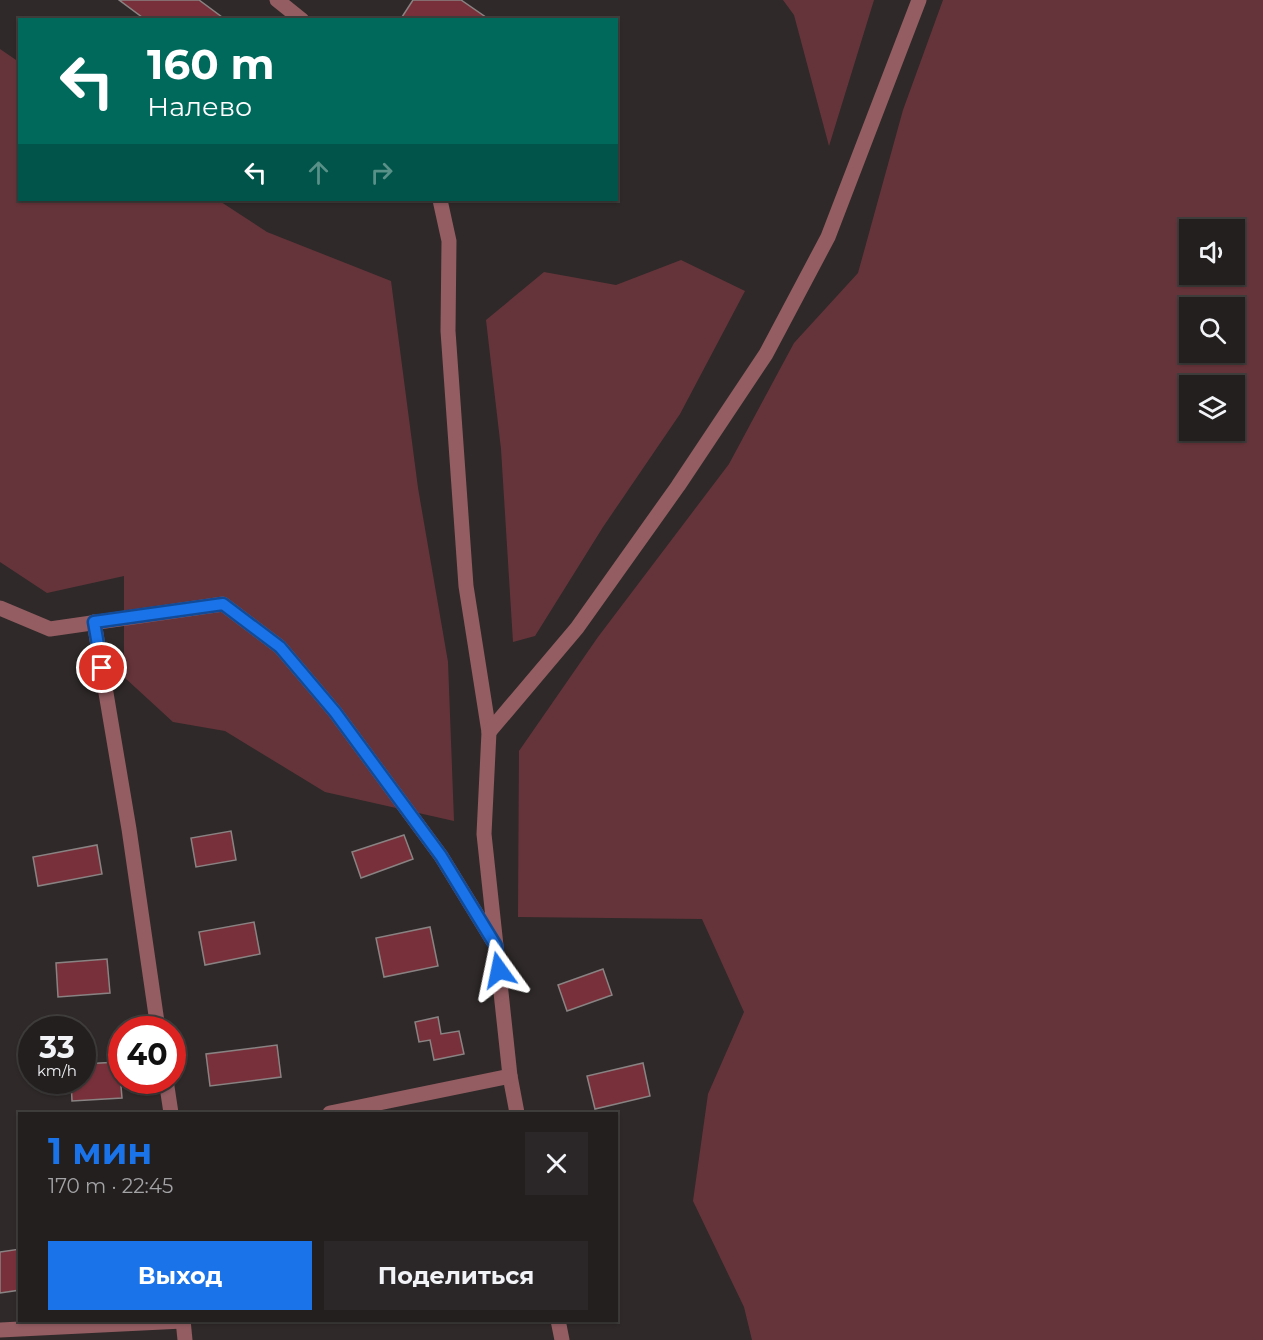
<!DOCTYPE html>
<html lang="ru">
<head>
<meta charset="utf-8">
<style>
	:root { --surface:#231f1f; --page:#2b2728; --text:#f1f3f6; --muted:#a3a2a4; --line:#403d3d; --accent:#1a73e8 }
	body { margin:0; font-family:Montserrat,sans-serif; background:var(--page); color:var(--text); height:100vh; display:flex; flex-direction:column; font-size:22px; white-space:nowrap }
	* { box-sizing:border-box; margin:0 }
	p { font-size:20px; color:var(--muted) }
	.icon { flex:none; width:33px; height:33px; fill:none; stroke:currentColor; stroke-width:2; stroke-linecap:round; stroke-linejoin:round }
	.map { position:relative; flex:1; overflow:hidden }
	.side { position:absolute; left:18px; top:1112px; width:600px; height:210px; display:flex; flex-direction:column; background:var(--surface); border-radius:0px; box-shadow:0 2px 4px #0004,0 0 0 2px var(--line) }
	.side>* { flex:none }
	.banner { position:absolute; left:18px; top:18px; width:600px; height:183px; border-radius:0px; box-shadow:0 2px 4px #0004,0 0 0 2px var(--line); background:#00695c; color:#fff; overflow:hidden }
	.buttons { position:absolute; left:1179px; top:219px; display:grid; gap:12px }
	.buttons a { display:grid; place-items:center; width:66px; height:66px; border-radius:0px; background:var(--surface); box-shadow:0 2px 4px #0004,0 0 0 2px var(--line); font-size:30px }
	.speed { position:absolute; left:18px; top:1016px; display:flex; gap:12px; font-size:30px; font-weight:700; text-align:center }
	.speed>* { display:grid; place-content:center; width:78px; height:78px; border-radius:50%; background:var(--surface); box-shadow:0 2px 4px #0004,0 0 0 2px var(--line); line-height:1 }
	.speed small { font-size:15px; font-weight:400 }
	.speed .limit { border:9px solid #d22; background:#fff; color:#111 }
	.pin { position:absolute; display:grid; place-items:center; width:51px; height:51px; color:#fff; margin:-26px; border:3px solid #fff; border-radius:50%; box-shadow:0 2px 6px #0007 }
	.me { position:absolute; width:66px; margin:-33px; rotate:348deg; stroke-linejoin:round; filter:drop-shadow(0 0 4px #0008) }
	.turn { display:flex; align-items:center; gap:21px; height:126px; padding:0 30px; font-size:27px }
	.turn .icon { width:78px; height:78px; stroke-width:2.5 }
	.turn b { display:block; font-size:42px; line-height:51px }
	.lanes { display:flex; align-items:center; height:57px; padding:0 30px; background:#0003; justify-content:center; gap:30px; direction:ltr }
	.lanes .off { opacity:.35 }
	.round { display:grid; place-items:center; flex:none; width:63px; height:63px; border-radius:0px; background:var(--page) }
	.summary { display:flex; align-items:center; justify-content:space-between; height:102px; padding:0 30px }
	h1 { font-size:36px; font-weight:700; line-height:45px; color:var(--accent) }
	.cta { display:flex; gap:12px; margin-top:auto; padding:12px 30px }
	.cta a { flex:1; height:69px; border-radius:0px; background:var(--accent); color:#fff; font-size:24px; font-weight:700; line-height:69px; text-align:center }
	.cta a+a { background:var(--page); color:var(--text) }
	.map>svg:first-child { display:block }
</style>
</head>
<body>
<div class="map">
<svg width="1263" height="1340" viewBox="0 0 1263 1340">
	<rect width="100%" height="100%" fill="#2f2929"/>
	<g fill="#65343a" fill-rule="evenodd">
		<polygon points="783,0 874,0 829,146 794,15"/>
		<path d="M943 0H1263V1340H752L744 1307 693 1201 708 1094 744 1012 702 919 518 917 519 751 598 637 729 464 794 343 858 273 903 110ZM1190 230H1234V274H1190ZM1190 308H1234V352H1190ZM1190 386H1234V430H1190Z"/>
		<polygon points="0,49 19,62 20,200 218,200 267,232 391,281 418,488 448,662 454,821 325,792 225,731 173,722 124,677 124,576 47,593 0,562"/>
		<polygon points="681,260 745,291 680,414 603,527 535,636 513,642 501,449 486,320 544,272 616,285"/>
	</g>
	<g fill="#78313b" stroke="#8a8383" stroke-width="1.5">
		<polygon points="119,0 199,0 226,20 146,20"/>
		<polygon points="413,0 461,0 490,20 400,20"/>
		<polygon points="231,831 236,860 196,867 191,838"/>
		<polygon points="404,835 413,859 361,878 352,852"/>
		<polygon points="97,845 102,874 38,886 33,857"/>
		<polygon points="254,922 260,954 205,965 199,932"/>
		<polygon points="430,927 438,966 384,977 376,938"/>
		<polygon points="107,959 110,993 58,997 56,963"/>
		<polygon points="603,969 612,995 567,1011 558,985"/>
		<polygon points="438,1017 441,1034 459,1031 464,1054 434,1060 430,1040 419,1042 415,1022"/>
		<polygon points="277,1045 281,1077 210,1086 206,1054"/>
		<polygon points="119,1062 122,1098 72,1101 71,1080 82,1080 82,1064"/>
		<polygon points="643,1063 650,1096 595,1109 587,1076"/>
		<polygon points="20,1249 20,1290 0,1293 0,1252"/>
	</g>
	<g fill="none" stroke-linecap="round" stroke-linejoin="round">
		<g stroke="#935d62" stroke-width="15">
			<polyline points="277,0 302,20"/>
			<polyline points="440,200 449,241 448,331 466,586 489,732 484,834 510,1076 517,1113"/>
			<polyline points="0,608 50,629 223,604 280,647 335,712 441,856 493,941"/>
			<polyline points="94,622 129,829 158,1029"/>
			<polyline points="489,732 577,628 678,486 766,354 828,237 919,0"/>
			<polyline points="166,1080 171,1113"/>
			<polyline points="330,1113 510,1076"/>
			<polyline points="183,1320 185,1340"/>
			<polyline points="558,1320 562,1340"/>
			<polyline points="0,1330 183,1321"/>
		</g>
	</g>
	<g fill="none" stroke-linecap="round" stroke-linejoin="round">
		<g stroke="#114b97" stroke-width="15">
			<polyline id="route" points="102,668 94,622 223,604 280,647 335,712 441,856 496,946 499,970"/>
		</g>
		<use href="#route" stroke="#1a73e8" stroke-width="10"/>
	</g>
</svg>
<div class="buttons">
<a><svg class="icon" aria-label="sound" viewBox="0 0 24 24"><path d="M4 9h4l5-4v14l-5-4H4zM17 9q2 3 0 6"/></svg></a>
<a><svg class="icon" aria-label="search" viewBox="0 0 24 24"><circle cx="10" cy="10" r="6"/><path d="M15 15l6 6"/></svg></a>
<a><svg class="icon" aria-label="layers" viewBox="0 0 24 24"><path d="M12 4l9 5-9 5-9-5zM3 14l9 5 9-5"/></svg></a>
</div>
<div class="speed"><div>33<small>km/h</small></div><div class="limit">40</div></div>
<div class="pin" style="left:102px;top:668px;background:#d93025"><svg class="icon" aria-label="arrive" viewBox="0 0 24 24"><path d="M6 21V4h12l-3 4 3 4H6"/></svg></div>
<svg class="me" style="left:499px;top:970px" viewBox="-20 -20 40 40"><path d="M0-17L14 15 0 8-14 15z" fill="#1a73e8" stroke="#fff" stroke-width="4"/></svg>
<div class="banner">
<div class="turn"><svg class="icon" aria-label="left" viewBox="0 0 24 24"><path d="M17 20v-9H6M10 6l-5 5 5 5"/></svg><div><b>160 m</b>Налево</div></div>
<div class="lanes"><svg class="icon" aria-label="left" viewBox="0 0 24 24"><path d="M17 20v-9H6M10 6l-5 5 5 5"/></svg><svg class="icon off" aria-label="ahead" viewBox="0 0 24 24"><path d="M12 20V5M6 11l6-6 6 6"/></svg><svg class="icon off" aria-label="right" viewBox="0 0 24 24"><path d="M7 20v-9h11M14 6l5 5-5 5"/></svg></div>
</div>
<section class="side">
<div class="summary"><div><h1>1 мин</h1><p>170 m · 22:45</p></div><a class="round"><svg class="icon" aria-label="close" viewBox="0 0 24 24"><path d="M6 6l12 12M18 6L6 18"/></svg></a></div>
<div class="cta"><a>Выход</a><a>Поделиться</a></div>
</section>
</div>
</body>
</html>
